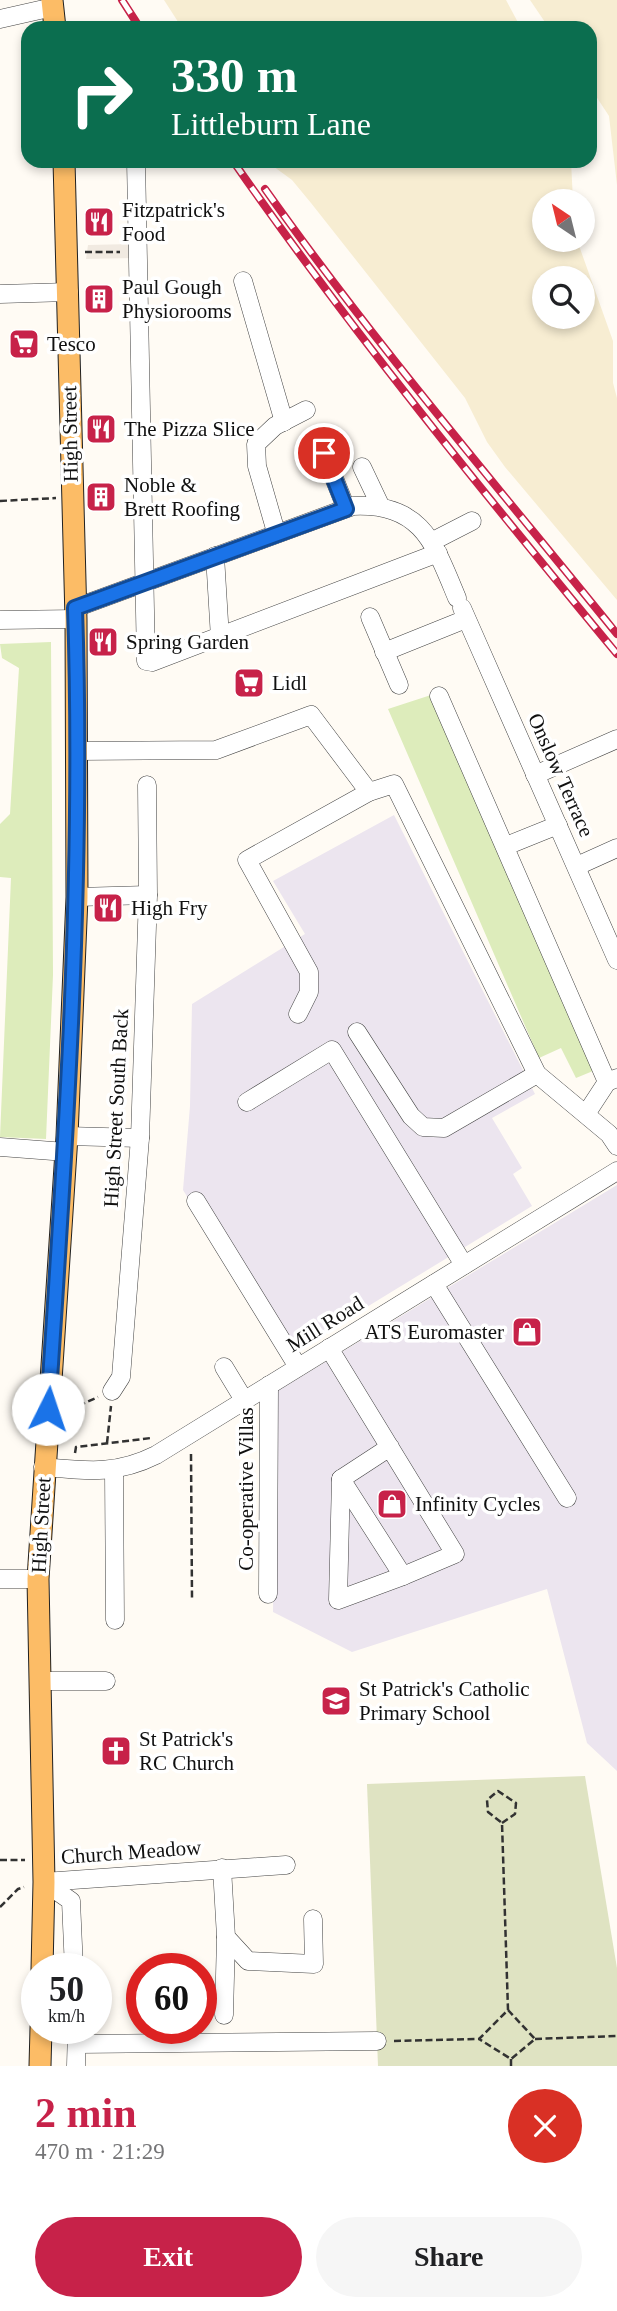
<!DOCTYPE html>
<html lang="en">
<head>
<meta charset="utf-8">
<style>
	:root { --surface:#fff; --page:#f6f6f6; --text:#202124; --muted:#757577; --accent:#c72249 }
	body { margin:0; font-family:"Times New Roman",serif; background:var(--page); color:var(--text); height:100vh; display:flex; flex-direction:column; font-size:26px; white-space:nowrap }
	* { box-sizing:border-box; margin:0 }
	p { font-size:23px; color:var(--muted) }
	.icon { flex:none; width:38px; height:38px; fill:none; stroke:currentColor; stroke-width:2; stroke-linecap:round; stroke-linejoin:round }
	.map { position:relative; height:2066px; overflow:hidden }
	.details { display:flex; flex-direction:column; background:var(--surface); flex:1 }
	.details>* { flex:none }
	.hud { position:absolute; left:21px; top:21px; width:576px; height:147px; border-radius:21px; box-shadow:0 4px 10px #0003; background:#0b6e4f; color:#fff; overflow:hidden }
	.needle { width:46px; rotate:325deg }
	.controls { position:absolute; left:532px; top:189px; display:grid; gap:14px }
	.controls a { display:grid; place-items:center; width:63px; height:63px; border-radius:50%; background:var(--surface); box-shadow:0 4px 10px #0003; font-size:35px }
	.speed { position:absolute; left:21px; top:1953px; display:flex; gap:14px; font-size:35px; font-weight:700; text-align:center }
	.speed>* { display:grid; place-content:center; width:91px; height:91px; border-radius:50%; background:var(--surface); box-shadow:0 4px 10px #0003; line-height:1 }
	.speed small { font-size:18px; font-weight:400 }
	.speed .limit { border:10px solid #d22; background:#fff; color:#111 }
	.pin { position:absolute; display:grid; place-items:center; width:60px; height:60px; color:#fff; margin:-30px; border:4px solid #fff; border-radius:50%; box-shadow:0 2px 7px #0007 }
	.me { position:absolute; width:77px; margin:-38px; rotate:4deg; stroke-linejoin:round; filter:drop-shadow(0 0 5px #0008) }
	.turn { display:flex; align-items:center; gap:24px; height:147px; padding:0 35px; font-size:32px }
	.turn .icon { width:91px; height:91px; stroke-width:2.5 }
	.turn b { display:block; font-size:49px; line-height:60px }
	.round { display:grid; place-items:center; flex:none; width:74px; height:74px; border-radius:37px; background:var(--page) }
	.head { display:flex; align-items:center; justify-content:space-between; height:119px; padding:0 35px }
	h1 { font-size:42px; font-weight:800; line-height:52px; color:var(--accent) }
	.button { display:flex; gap:14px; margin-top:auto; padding:14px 35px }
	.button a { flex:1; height:80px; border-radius:42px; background:var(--accent); color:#fff; font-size:28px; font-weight:800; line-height:80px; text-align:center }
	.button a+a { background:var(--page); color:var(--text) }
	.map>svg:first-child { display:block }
</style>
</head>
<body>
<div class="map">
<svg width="617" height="2066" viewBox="0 0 617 2066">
	<rect width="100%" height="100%" fill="#fffbf4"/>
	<g fill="#ece5ef">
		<polygon points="394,815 535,1094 492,1118 522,1168 513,1174 532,1206 285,1357 183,1190 190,1106 192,1004 305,934 273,881"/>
		<polygon points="617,1185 617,1771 587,1743 547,1589 352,1652 273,1612 276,1392"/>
	</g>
	<g fill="#f7edd2" fill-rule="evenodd">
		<polygon points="164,0 506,0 521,28 182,28"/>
		<polygon points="530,0 617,0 617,185 609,116 590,87 590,28 549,28"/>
		<path d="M266 161H571L573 201H544V240H577L613 341V383L617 398V600L505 467 487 442 465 398 311 203 292 180ZM583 278V317H544V278Z"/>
	</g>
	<g fill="#ddecbb">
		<polygon points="51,642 53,975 46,1139 0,1137 11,878 0,877 0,824 10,814 19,668 2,658 0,644"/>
		<polygon points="431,695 593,1071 576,1078 561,1048 539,1058 388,709"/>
	</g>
	<polygon fill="#dfe3c2" points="585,1776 617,1968 617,2066 378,2066 367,1784"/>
	<polygon fill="#f1eae1" points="132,244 133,258 86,259 88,245"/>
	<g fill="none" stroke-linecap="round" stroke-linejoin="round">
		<g stroke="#434343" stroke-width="19">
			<g id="minor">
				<polyline points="0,19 53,7"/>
				<polyline points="136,161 146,661 152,662 438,553"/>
				<polyline points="243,281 284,422"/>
				<polyline points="0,294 69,292"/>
				<polyline points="324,453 346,508"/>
				<polyline points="362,467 380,505"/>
				<polyline points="276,532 257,466 256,444 275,426 306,410"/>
				<polyline points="433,541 472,521"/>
				<polyline points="215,556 220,638"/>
				<path d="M75 608 353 506C422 503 434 543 457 598"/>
				<polyline points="462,608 617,960"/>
				<polyline points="370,617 399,685"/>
				<polyline points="0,620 76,619"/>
				<polyline points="384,652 466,619"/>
				<polyline points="439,696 607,1082"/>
				<polyline points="76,751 216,750 311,715 369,792"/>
				<polyline points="535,775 617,739"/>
				<polyline points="147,785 148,895"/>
				<polyline points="506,846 558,825"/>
				<polyline points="577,866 617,848"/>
				<polyline points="77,897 148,895 140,1138 121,1377 112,1391"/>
				<polyline points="298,1014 309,992 309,972 247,860 369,792 394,784 537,1074 609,1134 617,1146"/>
				<polyline points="357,1032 411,1116 423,1127 444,1128 537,1074"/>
				<polyline points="247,1102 332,1050 464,1265"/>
				<polyline points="586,1114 607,1082 617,1078"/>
				<polyline points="67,1136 140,1138"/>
				<polyline points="0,1147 66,1152"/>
				<polyline points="196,1201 298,1367"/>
				<polyline points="434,1284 567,1498"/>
				<polyline points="329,1348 455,1554 403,1576 341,1479 390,1447"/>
				<polyline points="224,1367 244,1400"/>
				<path d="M43 1467C87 1471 116 1475 156 1455L617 1171"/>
				<polyline points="114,1470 115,1620"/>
				<polyline points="341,1479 338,1600 403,1576"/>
				<polyline points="0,1579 38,1579"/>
				<polyline points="268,1594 269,1385"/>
				<polyline points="40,1681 106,1681"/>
				<polyline points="222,1868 226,1937 248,1961 314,1964 313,1919"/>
				<polyline points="44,1882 286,1865"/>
				<polyline points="44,1882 71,1901 74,1969"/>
				<polyline points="224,2015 226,1937"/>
				<polyline points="77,2044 377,2041"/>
				<polyline points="76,2066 77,2028"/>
			</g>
		</g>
		<g stroke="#212121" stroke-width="23">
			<g id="major">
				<polyline points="52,0 55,28"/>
				<polyline points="42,1969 44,1882 38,1579 67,1136 77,897 76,619 64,161"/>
				<polyline points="40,2066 41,2028"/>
			</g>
		</g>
		<g stroke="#323232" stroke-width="2.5" stroke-dasharray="7 3.5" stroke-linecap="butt">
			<polyline points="85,252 120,252"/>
			<polyline points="0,501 56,498"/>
			<polyline points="69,1410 98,1397"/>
			<polyline points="107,1443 111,1406"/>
			<polyline points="75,1453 76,1447 151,1438"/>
			<polyline points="191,1454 192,1598"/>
			<polyline points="502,1823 515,1814 516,1803 498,1791 487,1800 488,1812 502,1823 508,2010"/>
			<polyline points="0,1860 25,1860"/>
			<polyline points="0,1907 18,1889 24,1887"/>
			<polyline points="535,2039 617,2036"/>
			<polyline points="394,2041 479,2039 508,2010 535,2039 511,2059 479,2039"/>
			<polyline points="511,2059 511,2066"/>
		</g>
		<use href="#minor" stroke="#fff" stroke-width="18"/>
		<use href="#major" stroke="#fcbc66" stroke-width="21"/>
		<g stroke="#c72249" stroke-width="8">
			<g id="rail">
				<polyline points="122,0 140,28"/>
				<path d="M233 161C352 332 484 493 617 654"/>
				<path d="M265 189C375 344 498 487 617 634"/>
			</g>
		</g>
		<use href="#rail" stroke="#fff" stroke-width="5" stroke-dasharray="16" stroke-linecap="butt"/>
	</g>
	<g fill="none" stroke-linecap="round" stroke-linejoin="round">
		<g stroke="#114b97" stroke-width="18">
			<path id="route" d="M48 1409C66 1142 84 876 75 608L346 509 324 453"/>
		</g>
		<use href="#route" stroke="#1a73e8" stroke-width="12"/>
	</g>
	<defs>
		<g id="restaurant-square" transform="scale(1.575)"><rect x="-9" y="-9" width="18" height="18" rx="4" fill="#c72249" stroke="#fff"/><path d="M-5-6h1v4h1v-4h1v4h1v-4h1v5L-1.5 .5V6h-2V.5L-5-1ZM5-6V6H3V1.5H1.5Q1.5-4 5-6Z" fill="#fff"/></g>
		<g id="building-square" transform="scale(1.575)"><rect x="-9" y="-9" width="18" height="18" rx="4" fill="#c72249" stroke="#fff"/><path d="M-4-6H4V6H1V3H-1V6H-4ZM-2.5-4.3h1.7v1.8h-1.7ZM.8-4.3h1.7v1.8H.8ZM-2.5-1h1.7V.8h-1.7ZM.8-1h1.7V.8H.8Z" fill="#fff"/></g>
		<g id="supermarket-square" transform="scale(1.575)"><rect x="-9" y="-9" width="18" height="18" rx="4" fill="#c72249" stroke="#fff"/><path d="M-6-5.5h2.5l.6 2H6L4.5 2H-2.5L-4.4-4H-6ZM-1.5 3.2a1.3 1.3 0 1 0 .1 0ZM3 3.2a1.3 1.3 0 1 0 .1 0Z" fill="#fff"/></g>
		<g id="shop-square" transform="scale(1.575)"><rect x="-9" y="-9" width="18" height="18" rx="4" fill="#c72249" stroke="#fff"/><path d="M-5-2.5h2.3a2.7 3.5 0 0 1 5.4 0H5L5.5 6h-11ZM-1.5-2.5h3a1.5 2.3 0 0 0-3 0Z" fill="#fff"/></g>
		<g id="school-square" transform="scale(1.575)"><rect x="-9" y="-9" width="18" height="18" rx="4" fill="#c72249" stroke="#fff"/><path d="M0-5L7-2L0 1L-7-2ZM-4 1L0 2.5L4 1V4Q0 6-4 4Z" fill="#fff"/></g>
		<g id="church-square" transform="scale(1.575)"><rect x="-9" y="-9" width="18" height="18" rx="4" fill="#c72249" stroke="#fff"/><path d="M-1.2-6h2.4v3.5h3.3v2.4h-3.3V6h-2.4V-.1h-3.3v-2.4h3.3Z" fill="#fff"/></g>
	</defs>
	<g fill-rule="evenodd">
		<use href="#restaurant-square" x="99" y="222"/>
		<use href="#building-square" x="99" y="299"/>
		<use href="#supermarket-square" x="24" y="344"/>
		<use href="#restaurant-square" x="101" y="429"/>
		<use href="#building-square" x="101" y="497"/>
		<use href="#restaurant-square" x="103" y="642"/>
		<use href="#supermarket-square" x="249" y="683"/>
		<use href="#restaurant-square" x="108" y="908"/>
		<use href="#shop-square" x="527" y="1332"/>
		<use href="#shop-square" x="392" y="1504"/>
		<use href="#school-square" x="336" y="1701"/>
		<use href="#church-square" x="116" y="1751"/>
	</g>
	<g text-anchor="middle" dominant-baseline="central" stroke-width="7" stroke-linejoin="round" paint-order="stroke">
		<g font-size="21" fill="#101010" stroke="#fff" text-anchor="start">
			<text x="122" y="210">Fitzpatrick's<tspan x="122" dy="24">Food</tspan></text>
			<text x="122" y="287">Paul Gough<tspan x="122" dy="24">Physiorooms</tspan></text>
			<text x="47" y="344">Tesco</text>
			<text x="124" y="429">The Pizza Slice</text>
			<text x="124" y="485">Noble &amp;<tspan x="124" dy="24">Brett Roofing</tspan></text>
			<text x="126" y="642">Spring Garden</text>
			<text x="272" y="683">Lidl</text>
			<text x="131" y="908">High Fry</text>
			<text x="504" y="1332" text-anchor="end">ATS Euromaster</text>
			<text x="415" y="1504">Infinity Cycles</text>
			<text x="359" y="1689">St Patrick's Catholic<tspan x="359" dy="24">Primary School</tspan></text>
			<text x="139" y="1739">St Patrick's<tspan x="139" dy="24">RC Church</tspan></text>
		</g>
		<g font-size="21" fill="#101010" stroke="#fff">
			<text transform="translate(70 434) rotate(-91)">High Street</text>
			<text transform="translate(561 775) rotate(66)">Onslow Terrace</text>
			<text transform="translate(116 1108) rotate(-87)">High Street South Back</text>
			<text transform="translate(325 1324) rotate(-32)">Mill Road</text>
			<text transform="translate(246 1489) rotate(-90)">Co-operative Villas</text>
			<text transform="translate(41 1525) rotate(-87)">High Street</text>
			<text transform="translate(131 1852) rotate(-4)">Church Meadow</text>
		</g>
	</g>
</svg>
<div class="controls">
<a><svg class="needle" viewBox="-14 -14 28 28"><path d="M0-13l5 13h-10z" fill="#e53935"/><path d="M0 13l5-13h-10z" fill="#757577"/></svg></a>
<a><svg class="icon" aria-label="search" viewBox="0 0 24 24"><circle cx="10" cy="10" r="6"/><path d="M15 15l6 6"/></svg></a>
</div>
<div class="speed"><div>50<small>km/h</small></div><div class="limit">60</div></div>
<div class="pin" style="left:324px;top:453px;background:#d93025"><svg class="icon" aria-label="arrive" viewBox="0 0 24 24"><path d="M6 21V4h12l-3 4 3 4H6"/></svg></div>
<svg class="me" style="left:48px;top:1409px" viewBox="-20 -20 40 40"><circle r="19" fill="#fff"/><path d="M0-13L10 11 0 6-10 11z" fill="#1a73e8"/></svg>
<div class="hud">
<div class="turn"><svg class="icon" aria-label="right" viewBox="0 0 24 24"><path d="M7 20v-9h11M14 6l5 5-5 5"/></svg><div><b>330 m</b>Littleburn Lane</div></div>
</div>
</div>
<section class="details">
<div class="head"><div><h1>2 min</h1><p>470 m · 21:29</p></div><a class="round" style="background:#d93025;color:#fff"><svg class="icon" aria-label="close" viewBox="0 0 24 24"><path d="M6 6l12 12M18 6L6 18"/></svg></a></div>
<div class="button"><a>Exit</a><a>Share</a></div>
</section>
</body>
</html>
